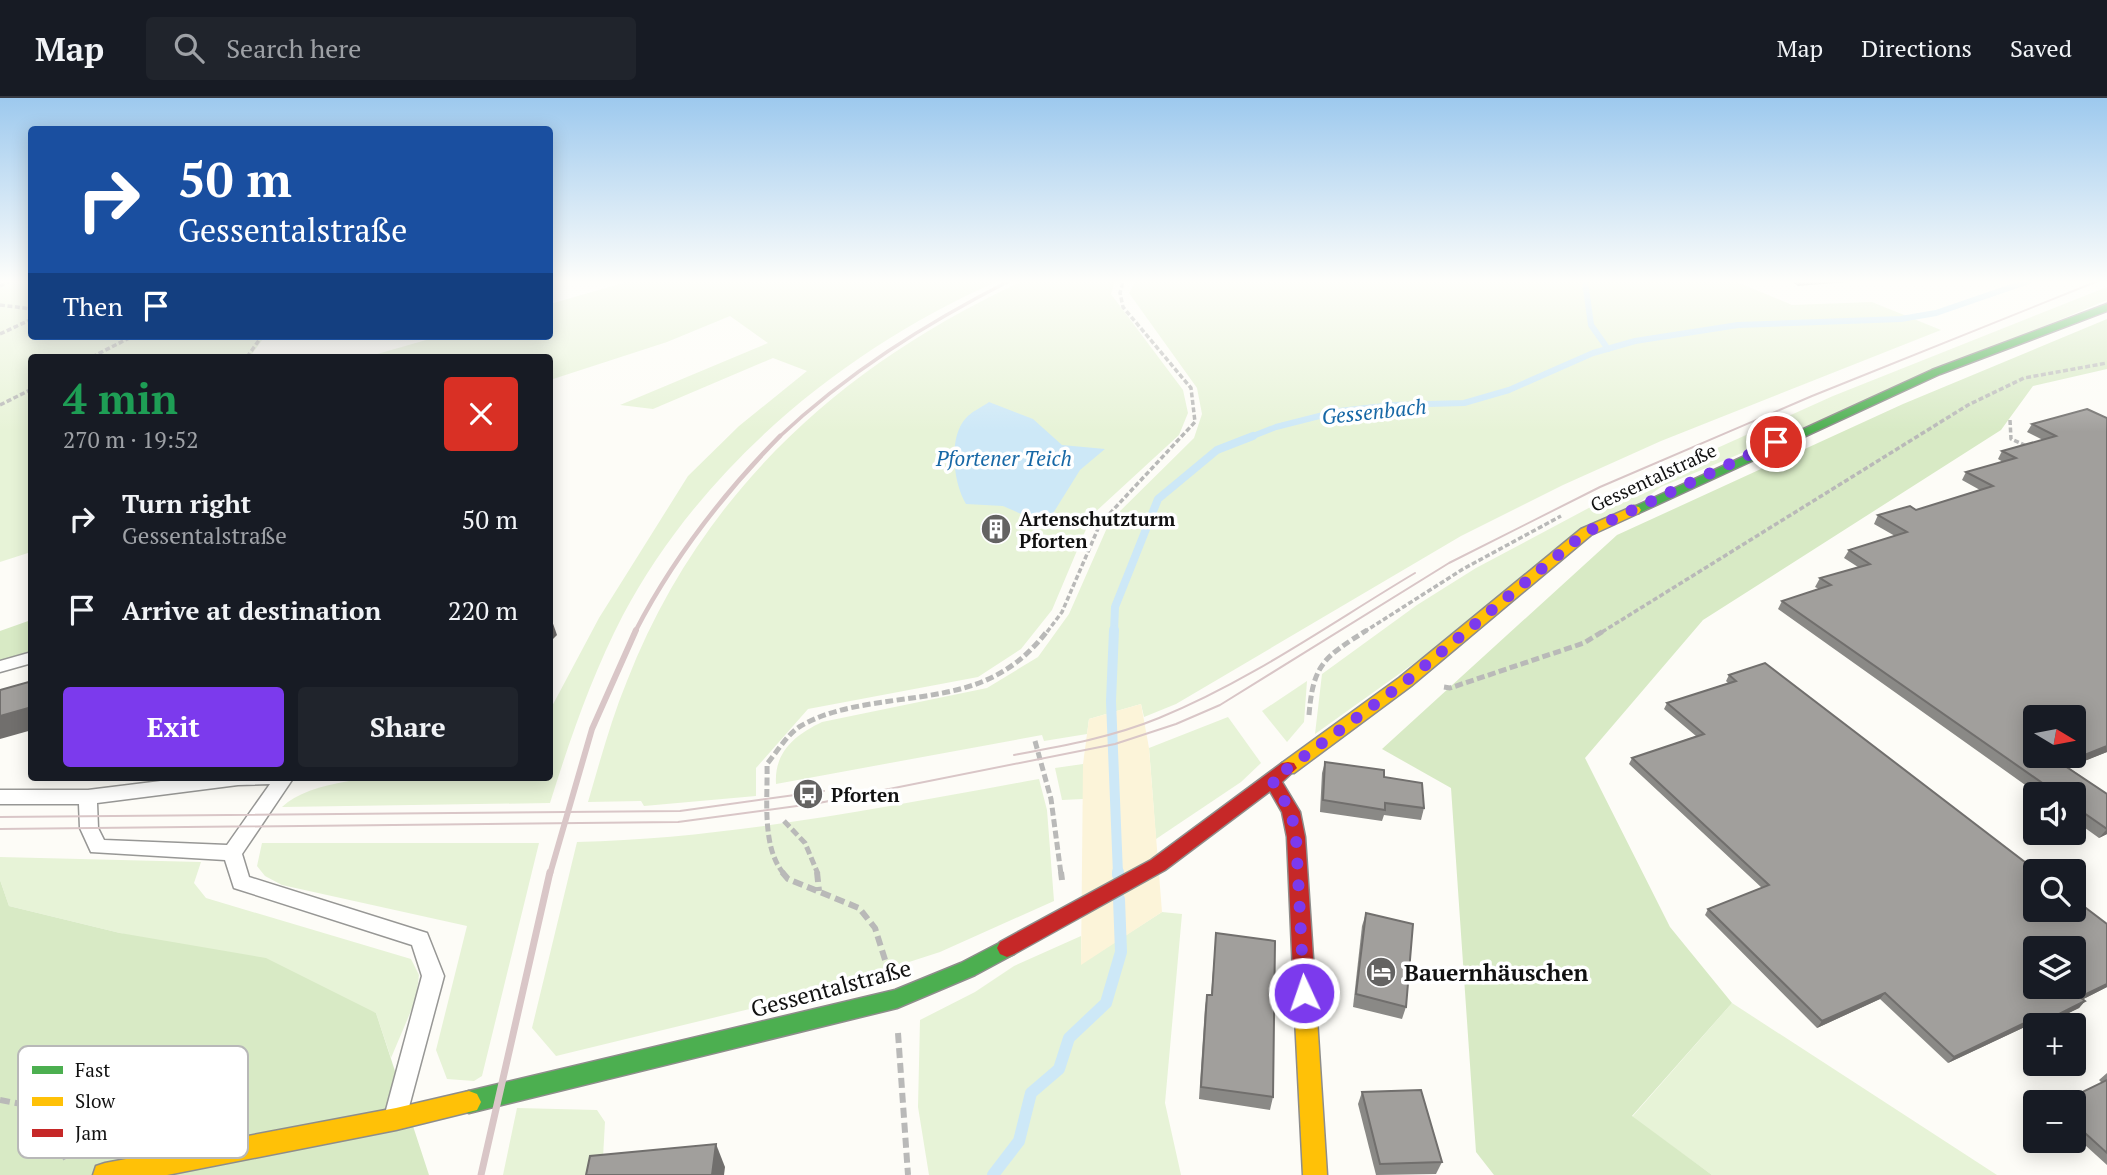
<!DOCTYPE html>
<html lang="en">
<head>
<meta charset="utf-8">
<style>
	:root { --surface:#171b24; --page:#20242c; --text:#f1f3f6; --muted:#9ea1a6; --line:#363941; --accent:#7c3aed }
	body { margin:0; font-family:"PT Serif",serif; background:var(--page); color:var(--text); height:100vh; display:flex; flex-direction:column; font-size:26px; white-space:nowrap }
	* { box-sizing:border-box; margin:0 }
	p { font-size:23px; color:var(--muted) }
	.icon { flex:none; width:38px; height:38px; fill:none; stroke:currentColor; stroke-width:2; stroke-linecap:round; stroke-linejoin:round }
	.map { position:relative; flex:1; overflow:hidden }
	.side { position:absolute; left:28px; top:256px; width:525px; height:427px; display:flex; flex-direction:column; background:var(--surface); border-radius:7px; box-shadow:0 4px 18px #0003 }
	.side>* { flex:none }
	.guide { position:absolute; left:28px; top:28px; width:525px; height:214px; border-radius:7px; box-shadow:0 4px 18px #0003; background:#1a4fa0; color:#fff; overflow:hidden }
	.needle { width:46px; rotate:100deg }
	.controls { position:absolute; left:2023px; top:607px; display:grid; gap:14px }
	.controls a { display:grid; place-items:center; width:63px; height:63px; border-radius:7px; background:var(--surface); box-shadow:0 4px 18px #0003; font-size:35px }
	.pin { position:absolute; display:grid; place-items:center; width:60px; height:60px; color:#fff; margin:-30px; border:4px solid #fff; border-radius:50%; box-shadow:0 2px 7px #0007 }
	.me { position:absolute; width:77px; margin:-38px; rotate:357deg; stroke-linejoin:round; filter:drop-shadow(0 0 5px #0008) }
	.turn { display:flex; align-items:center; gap:24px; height:147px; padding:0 35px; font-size:32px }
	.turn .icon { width:91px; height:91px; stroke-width:2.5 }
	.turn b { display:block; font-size:49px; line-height:60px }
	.then { display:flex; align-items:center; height:66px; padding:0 35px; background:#0003; gap:14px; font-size:26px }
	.round { display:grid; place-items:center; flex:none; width:74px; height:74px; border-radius:7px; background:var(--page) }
	.overview { display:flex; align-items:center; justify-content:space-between; height:119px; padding:0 35px }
	h1 { font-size:42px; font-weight:700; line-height:52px; color:#1e9e55 }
	.action { display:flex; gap:14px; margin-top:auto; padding:14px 35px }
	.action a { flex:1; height:80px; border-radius:7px; background:var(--accent); color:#fff; font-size:28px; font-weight:700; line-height:80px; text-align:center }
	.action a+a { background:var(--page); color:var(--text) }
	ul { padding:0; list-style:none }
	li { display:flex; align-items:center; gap:21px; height:91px; padding:0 35px }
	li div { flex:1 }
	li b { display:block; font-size:26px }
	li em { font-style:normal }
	header { display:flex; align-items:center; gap:42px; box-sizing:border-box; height:98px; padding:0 35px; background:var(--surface); border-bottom:2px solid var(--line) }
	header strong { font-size:33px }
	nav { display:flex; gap:38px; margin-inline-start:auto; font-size:24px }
	.search { width:490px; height:63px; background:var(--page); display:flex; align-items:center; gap:18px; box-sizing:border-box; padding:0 24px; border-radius:7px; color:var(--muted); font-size:26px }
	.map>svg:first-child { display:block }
</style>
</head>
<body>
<header>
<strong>Map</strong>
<div class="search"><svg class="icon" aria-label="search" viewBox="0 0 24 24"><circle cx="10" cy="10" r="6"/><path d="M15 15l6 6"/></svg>Search here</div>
<nav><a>Map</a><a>Directions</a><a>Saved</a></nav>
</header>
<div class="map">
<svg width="2107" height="1077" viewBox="0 0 2107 1077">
	<rect width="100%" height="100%" fill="#fdfcf7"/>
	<g fill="#e7f3d7">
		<polygon points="0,183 31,183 32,238 265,238 250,259 32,259 31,454 0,464"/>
		<path d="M630 183H998C844 251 703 367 623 517 592 577 570 641 550 705L282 709C327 665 486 679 550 679V612L599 520 688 378 739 328 807 273 773 260 653 311 620 307 768 245 730 218 667 244 550 282V259H367L440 238H550V206Z"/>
		<path d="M1023 183H1115L1111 196 1183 292 1188 315 1179 337 1092 417 1052 512 1021 551 978 579 808 611 756 670V698L644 708 641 703 588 704C600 663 611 622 627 583 701 394 841 267 1023 183Z"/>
		<path d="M1136 183H1735L1792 207 1872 204 1941 232 1661 343 1563 387 1461 438 1176 606 1144 619 1141 606 1089 621 1087 636 1044 643 1042 637 776 686C774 654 795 637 822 624L987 590 1038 559 1069 516 1110 423 1194 340 1202 316 1197 290 1129 195Z"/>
		<polygon points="2107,189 2107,202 1661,389 1315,636 1322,576 1417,507 1476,470 1615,396 1833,298"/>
		<polygon points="1307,583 1304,624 1287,644 1262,613"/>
		<polygon points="1228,619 1261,665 1241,684 1156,741 1149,650"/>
		<polygon points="1083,666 1083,701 1062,702 1055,670"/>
		<path d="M1039 681 1047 712 1054 803 940 854 807 897 556 958 532 930 577 744C732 740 884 709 1039 681Z"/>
		<polygon points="262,745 539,745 482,978 474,983 447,981 436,952 467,828 282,787 265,778 257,768"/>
		<polygon points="0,759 201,764 194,785 206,800 411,861 419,877 416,901 391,960 376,915 120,835 9,808 0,782"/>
		<polygon points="1162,814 1182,816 1165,1005 1181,1077 929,1077 918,1009 920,922 975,894 1014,868 1081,838 1081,866"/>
		<polygon points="1732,905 1997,1077 1712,1077 1632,1019"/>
		<polygon points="517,1010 597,1012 605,1024 602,1077 503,1077"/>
	</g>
	<g fill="#d8eac5">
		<polygon points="2107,221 2107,271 2033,288 2001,332 1703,522 1585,660 1670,829 1732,905 1632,1018 1712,1077 1494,1077 1476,1054 1451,690 1382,651 1617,437 1903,306"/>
		<polygon points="31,522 31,553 0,563 0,533"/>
		<polygon points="0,782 9,808 120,835 266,860 376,915 429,1077 0,1077"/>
	</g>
	<polygon fill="#fcf4d9" points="1141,606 1149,650 1162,814 1081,867 1083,666 1089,621"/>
	<path fill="#cde8f7" d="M989 304 1033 321 1062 347 1105 351 1080 372 1052 417 1037 423 1003 408 966 406C953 385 948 339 966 320 971 314 982 309 989 304Z"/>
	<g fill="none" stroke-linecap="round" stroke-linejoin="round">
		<g stroke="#cde8f7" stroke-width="6">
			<polyline points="1585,183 1591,227 1608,251"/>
			<polyline points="1248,340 1276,329 1339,313 1393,307 1464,305 1509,292 1593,255 1635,243 1738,227 1901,221 1936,215 2029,183"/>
		</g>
		<polyline stroke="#cde8f7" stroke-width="8" points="1114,534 1115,509 1158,401 1217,352 1253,338"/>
		<polyline stroke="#cde8f7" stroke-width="10" points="1114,532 1111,603 1118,776"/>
		<g stroke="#cde8f7" stroke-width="12">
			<polyline points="1118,774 1118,777"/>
			<polyline points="993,1077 1019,1043 1031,995 1059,971 1069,940 1106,905 1121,854 1119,801"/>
		</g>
		<g stroke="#979795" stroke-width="3">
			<g id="lane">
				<polygon points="32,554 32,565 0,574 0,563"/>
				<path d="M193 679H294L242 756 249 779 427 835 444 878 406 1020 398 1023 390 1020 386 1012 422 878 412 847 234 790 225 762 91 754 80 730 79 706H0V692H88ZM270 686 227 747 104 742 98 730 97 705 238 687Z"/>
			</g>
		</g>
		<g stroke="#8e8d8b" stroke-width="3">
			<g id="fast">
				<polygon points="2107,206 2107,213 1940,276 1639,415 1634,416 1627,412 1932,272"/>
				<polygon points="1007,841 1014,844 1017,850 1014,856 975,877 897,910 469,1015 461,1012 457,1004 461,996 469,993 895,892 961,865"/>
			</g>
		</g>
		<g stroke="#8e8d8b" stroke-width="3">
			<g id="slow">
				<polygon points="1634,408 1639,409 1641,412 1639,415 1591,437 1411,588 1294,675 1282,675 1279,670 1282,665 1399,580 1581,431"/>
				<polygon points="1306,910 1314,913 1317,920 1327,1077 1303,1077 1295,920 1298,913"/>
				<polygon points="469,993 477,996 481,1004 477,1012 396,1032 167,1077 93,1077 96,1068 105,1065 396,1010"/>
			</g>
		</g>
		<g stroke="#8e8d8b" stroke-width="3">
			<polygon id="jam" points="1288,664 1294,665 1297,670 1282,684 1300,714 1305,739 1317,920 1314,927 1306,930 1298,927 1295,920 1287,739 1282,714 1270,693 1165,772 1014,856 1007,859 1000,856 997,850 1000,844 1151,762 1282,665"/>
		</g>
		<g stroke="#b9b9b8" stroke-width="3.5" stroke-dasharray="5 2.5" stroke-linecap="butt">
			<polyline points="0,188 10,183"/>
			<polyline points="0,207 32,211"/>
			<polyline points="0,236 32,221"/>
			<polyline points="92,259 133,238"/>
			<polyline points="247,259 262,238"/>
			<polyline points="0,307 32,291"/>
			<polyline points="2010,322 2011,341 2029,349"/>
			<polyline points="1047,534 1062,514 1100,426 1195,324 1191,290 1123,209 1120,195 1123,183"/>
			<polyline points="1364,534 1463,471 1561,418"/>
			<polyline points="1602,534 1968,307 2024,280 2107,265"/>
		</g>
		<g stroke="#b9b9b8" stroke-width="5" stroke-dasharray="8 3.5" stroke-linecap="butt">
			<polyline points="1444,589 1450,590 1584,545 1605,532"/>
			<path d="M1309 617C1313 565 1325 559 1367 532"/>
			<polyline points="1035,643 1051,701 1061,776"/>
			<polyline points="784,723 805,745 818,776"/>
			<path d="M784 776C761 749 768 700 767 666 776 655 787 637 799 629 819 617 842 611 865 607 940 594 998 598 1048 532"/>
		</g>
		<g stroke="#b9b9b8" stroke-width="6" stroke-dasharray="10 5" stroke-linecap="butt">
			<polyline points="782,774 788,781 859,810 875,830 887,868"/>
			<polyline points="817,774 819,793"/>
			<polyline points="1061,774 1062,782"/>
			<polyline points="898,935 908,1077"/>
			<polyline points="0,1002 37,1009 66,1061"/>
		</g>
		<use href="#lane" fill="#fffffe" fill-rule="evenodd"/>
		<use href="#fast" fill="#4caf50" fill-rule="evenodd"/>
		<use href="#slow" fill="#ffc107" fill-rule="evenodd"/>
		<use href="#jam" fill="#c62828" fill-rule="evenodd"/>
		<g stroke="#d9c6c7" stroke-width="2">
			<path d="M1014 657C1063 648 1113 639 1159 620 1250 583 1331 525 1415 475"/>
			<polyline points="0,719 680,713 824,693"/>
			<polyline points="0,731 678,724 819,705 1115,646 1176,626 1220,607 1449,465 1600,389 1812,298 2098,183"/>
		</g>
		<path stroke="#d9c6c7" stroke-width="3.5" d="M778 340C847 275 925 226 1009 183"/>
		<path stroke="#d9c6c7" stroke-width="4.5" d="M635 534C673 460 722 397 780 338"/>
		<polyline stroke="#d9c6c7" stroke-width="6" points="550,776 592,631 636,532"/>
		<polyline stroke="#d9c6c7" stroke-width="7" points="481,1077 550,774"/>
	</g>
	<g fill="#8a8986">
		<polygon points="1791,183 1859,183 1798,188"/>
		<polygon points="2107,320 2107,654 2068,669 2107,696 2107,736 2099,740 2074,722 2074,696 2038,696 1778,511 1782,503 1819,491 1815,489 1820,480 1858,469 1844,460 1849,452 1895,438 1874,426 1878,417 1916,412 1980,392 1962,382 1966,374 2003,364 1998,361 2002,353 2043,342 2027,334 2032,326"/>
		<polygon points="1729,577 2107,826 2107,889 2083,901 2085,903 2079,910 2042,928 2035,928 2035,931 2029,927 1948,965 1880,901 1817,930 1705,817 1708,811 1762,790 1629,666 1632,660 1696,638 1664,611 1667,605 1728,585 1726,583"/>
		<polygon points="1325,664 1384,679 1424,710 1421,722 1384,717 1382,723 1320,714 1322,675"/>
		<polygon points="1366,815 1406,909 1402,921 1353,909 1362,828"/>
		<polygon points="1216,835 1273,999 1270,1012 1199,1001 1205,909 1207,897 1211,897"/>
		<polygon points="2107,975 2107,1067 2074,1037 2074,1004 2102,985 2099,982"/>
		<polygon points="1362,994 1442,1064 1436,1076 1376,1077 1358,1006"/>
	</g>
	<g fill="#716f6d">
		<polygon points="550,517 557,537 550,544"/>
		<polygon points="32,609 32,632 0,641 0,618"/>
		<polygon points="2107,648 2107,654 2055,675 2062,666"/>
		<polygon points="2107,731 2107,736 2099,740"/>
		<polygon points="2107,886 2107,889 2074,906 2080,899"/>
		<polygon points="1885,895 1880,901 1817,930 1822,923"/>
		<polygon points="2085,903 2079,910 2042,928 2038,928 2041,925"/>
		<polygon points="2035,920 2029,927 1948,965 1954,959"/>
		<polygon points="716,1046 725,1069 724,1077 712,1077"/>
	</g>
	<g fill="#a19f9c" stroke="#716f6d" stroke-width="2" fill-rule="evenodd">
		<path d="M2087 311 2107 320V648L2062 666 2107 696V731L2074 708V696H2058L1782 503 1831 487 1820 480 1870 466 1849 452 1907 434 1878 417 1910 408 1916 412 1993 388 1966 374 2016 360 2002 353 2056 338 2032 326ZM2035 620H2074V658H2035Z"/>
		<path d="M1765 565 2038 774H2035V812H2074V801L2107 826V886L2080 899 2085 903 2041 925 2035 920 1954 959 1885 895 1822 923 1708 811 1769 787 1632 660 1704 636 1667 605 1736 583 1729 577ZM2035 850H2074V889H2035Z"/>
		<polygon points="32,583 32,609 0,618 0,592"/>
		<polygon points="1325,664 1384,672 1384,679 1422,685 1424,710 1385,705 1385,712 1323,702"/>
		<polygon points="1366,815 1413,826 1406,909 1356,896"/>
		<polygon points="1216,835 1275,843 1273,999 1201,989 1207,897 1212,897"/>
		<polygon points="2107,982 2107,1055 2074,1025 2074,1004 2062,1004"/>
		<polygon points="1421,992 1442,1064 1380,1066 1362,994"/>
		<polygon points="716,1046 712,1077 586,1077 590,1058"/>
	</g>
	<linearGradient id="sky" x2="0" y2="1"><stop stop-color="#9dc9ee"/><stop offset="0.55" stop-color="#fefefb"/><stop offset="1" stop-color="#fefefb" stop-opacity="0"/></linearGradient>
	<rect width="2107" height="334" fill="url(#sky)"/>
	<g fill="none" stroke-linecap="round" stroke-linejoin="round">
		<polyline stroke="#7c3aed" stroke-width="12" stroke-dasharray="0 21.6" points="1304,895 1296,739 1291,714 1272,682 1405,584 1586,434 1776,344"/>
	</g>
	<defs>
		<g id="building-disc" transform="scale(1.575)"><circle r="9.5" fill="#646362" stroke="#fff"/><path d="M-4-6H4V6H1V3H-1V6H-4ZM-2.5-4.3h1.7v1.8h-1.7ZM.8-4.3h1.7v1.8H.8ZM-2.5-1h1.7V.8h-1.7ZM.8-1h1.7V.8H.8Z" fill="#fff"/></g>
		<g id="bus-disc" transform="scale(1.575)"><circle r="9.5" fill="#646362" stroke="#fff"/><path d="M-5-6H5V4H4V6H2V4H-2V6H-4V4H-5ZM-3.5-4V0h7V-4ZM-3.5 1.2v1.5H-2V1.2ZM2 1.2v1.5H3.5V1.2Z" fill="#fff"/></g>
		<g id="hotel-disc" transform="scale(1.575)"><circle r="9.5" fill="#646362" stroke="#fff"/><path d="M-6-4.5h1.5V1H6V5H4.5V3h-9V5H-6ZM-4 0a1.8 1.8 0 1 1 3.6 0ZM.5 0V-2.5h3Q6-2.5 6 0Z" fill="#fff"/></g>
	</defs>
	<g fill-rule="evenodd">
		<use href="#building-disc" x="996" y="431"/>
		<use href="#bus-disc" x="808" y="696"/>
		<use href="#hotel-disc" x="1381" y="874"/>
	</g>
	<g text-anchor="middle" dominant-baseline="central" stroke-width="7" stroke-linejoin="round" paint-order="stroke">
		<g font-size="19" fill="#111" stroke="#fff">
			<text transform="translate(1653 379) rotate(-25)">Gessentalstraße</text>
		</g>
		<g font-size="19" font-weight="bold" fill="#111" stroke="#fff" text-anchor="start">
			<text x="1019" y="420">Artenschutzturm<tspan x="1019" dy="22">Pforten</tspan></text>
			<text x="831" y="696">Pforten</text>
		</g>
		<g font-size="21" font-style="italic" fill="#1768a6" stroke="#fff">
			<text transform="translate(1374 313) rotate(-6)">Gessenbach</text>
			<text x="1004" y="360">Pfortener Teich</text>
		</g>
		<g font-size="23" font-weight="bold" fill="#111" stroke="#fff" text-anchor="start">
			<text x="1404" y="874">Bauernhäuschen</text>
		</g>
		<g font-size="23" fill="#111" stroke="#fff">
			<text transform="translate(831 890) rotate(-15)">Gessentalstraße</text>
		</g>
	</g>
	<rect x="18" y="948" width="230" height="112" rx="10" fill="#fff" stroke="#b8b8b8" stroke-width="2"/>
	<rect x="32" y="968" width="31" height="8" fill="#4caf50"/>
	<rect x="32" y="999" width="31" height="9" fill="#ffc107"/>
	<rect x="32" y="1031" width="31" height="8" fill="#c62828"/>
	<g font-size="19" fill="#111">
		<text x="75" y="979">Fast</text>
		<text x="75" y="1010">Slow</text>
		<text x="75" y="1042">Jam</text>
	</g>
</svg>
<div class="controls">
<a><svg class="needle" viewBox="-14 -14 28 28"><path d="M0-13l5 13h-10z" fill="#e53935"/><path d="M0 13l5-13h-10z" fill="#9ea1a6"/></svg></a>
<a><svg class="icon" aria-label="sound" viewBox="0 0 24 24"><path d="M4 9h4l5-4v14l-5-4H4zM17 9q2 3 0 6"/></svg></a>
<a><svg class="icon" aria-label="search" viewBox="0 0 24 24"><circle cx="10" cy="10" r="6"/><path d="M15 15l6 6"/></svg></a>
<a><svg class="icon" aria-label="layers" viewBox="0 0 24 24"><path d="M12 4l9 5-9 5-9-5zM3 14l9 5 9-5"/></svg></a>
<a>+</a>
<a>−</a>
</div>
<div class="pin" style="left:1776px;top:344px;background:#d93025"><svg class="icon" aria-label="arrive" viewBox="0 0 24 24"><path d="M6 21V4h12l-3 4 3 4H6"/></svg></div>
<svg class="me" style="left:1304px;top:895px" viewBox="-20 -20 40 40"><circle r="17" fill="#7c3aed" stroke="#fff" stroke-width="3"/><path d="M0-11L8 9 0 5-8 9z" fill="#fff"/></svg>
<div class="guide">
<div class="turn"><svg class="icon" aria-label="right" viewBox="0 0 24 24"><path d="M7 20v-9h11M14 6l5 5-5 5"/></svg><div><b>50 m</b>Gessentalstraße</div></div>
<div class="then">Then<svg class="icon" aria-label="arrive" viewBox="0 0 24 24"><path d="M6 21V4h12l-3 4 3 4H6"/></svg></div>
</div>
<section class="side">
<div class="overview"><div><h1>4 min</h1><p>270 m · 19:52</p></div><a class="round" style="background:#d93025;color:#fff"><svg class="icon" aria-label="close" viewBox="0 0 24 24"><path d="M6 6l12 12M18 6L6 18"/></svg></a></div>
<ul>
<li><svg class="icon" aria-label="right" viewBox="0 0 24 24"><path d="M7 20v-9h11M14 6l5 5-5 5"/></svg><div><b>Turn right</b><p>Gessentalstraße</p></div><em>50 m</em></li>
<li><svg class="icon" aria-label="arrive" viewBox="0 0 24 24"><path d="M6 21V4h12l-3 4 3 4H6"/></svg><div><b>Arrive at destination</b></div><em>220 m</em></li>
</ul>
<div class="action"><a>Exit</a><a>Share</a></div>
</section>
</div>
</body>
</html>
